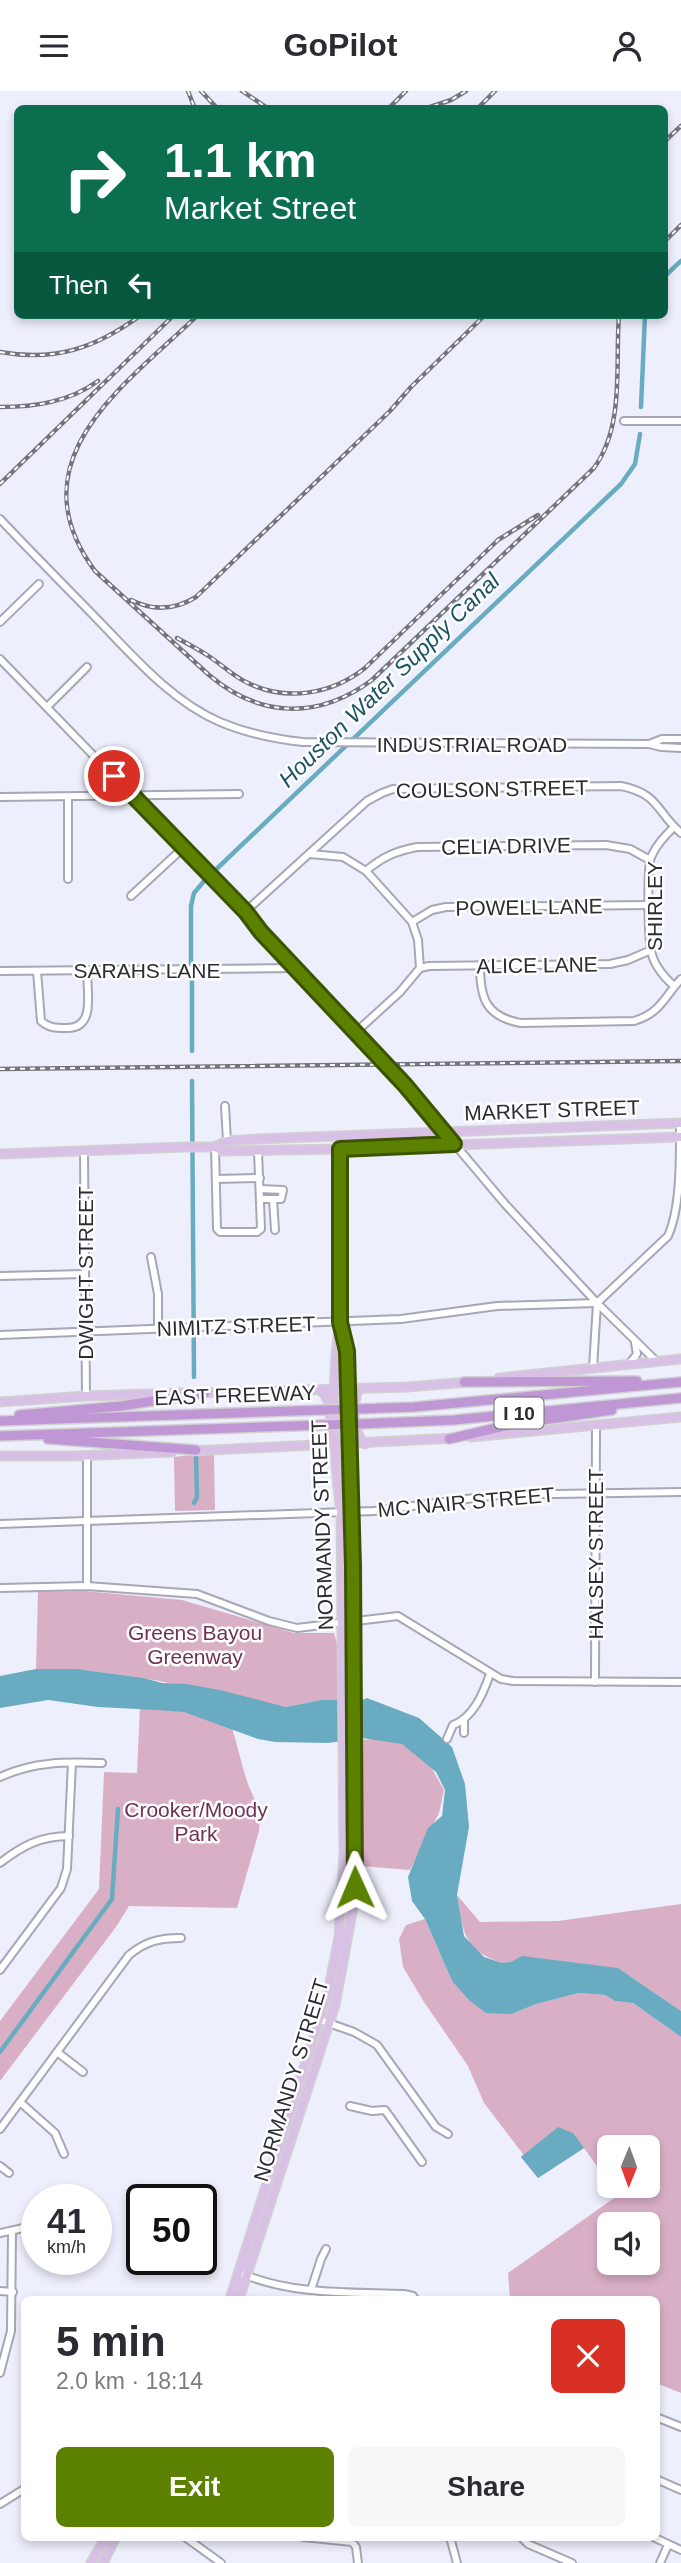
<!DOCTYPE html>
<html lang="en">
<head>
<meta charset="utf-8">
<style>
	:root { --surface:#fff; --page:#f7f7f7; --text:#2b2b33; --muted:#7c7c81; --accent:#5c8100 }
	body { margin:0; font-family:Arial,sans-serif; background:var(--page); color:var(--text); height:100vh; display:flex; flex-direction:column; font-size:26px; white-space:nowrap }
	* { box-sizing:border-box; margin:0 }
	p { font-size:23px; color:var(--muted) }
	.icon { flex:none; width:38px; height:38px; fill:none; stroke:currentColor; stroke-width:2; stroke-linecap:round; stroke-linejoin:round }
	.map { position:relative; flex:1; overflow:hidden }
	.side { position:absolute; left:21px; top:2205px; width:639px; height:245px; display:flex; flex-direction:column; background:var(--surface); border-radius:10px; box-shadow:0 4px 10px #0003 }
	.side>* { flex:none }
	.top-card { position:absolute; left:14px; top:14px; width:654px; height:214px; border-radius:10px; box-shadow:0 4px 10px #0003; background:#0b6e4f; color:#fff; overflow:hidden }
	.needle { width:46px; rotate:181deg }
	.fabs { position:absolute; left:597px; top:2044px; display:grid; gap:14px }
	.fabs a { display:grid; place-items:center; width:63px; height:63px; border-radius:10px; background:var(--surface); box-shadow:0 4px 10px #0003; font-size:35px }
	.speed { position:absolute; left:21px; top:2093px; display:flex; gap:14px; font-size:35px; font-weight:700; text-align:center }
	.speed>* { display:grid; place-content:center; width:91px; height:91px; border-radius:50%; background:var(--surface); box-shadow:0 4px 10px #0003; line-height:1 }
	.speed small { font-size:18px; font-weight:400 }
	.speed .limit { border:4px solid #111; border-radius:10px; background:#fff; color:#111 }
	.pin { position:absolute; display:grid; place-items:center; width:60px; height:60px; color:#fff; margin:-30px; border:4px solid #fff; border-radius:50%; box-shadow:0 2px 7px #0007 }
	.me { position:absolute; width:77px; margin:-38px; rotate:359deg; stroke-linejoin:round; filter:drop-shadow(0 0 5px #0008) }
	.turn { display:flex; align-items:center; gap:24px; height:147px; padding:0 35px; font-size:32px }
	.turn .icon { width:91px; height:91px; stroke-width:2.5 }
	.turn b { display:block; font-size:49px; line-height:60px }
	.then { display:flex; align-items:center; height:66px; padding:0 35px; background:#0003; gap:14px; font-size:26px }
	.round { display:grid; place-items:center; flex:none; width:74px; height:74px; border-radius:10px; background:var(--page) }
	.summary { display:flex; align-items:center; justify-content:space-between; height:119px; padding:0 35px }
	h1 { font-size:42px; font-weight:800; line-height:52px }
	.button { display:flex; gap:14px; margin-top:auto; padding:14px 35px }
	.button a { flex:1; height:80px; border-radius:10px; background:var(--accent); color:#fff; font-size:28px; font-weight:800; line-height:80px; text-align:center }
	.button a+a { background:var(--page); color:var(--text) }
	header { display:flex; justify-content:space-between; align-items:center; height:91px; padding:0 35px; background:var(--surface); font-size:32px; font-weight:800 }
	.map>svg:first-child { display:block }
</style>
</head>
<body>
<header><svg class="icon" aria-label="menu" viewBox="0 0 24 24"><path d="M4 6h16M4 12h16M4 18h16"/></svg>GoPilot<svg class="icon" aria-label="person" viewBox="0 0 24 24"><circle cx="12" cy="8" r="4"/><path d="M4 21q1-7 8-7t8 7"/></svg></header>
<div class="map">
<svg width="681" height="2472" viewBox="0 0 681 2472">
	<rect width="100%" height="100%" fill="#eeeffc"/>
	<g fill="#d9afc6" fill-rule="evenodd">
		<polygon points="190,1364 214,1364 215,1419 175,1420 174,1366"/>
		<polygon points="84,1500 182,1509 294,1542 334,1542 337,1552 338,1609 321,1609 286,1616 144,1587 84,1579 36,1578 38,1501"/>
		<path d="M140 1615 176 1618 231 1634C237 1651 240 1669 246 1687 253 1710 262 1713 259 1740L237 1817 129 1815 116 1836 0 1990V1930L99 1798 104 1681 137 1682Z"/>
		<polygon points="387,1647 421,1658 444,1699 439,1722 410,1779 361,1775 360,1649"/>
		<path d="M457 1804 480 1831 558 1830 681 1813V1920L618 1877 502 1872C463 1859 463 1840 457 1804Z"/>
		<path d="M425 1828 452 1890 512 1923 536 1913 579 1902 605 1904 615 1910 633 1912 681 1946V2302L656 2292V2208H510L508 2182 617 2105 611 2095H648V2056H609V2092L584 2057 538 2087 521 2066 523 2063 484 2012 468 1975 424 1911 403 1876 399 1848 406 1834ZM609 2133H648V2172H609Z"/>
	</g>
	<g fill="#69abc0">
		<polygon points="36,1578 77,1578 144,1587 162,1592 186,1593 220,1599 286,1616 321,1609 338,1609 346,1616 367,1607 419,1627 452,1656 465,1693 469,1736 457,1804 464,1845 484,1866 502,1872 511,1871 522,1865 618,1877 681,1920 681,1946 633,1912 615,1910 605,1904 579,1902 536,1913 512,1923 486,1922 470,1910 452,1890 425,1828 412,1810 408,1786 428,1737 442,1725 445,1699 436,1681 402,1653 362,1647 328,1652 275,1651 258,1648 184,1621 157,1619 98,1616 48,1609 0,1617 0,1585"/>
		<polygon points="558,2036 573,2042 584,2057 538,2087 521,2066"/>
	</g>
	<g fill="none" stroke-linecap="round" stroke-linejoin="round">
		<g stroke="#69abc0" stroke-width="4.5">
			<polyline points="665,185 681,170"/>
			<polyline points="641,316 645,224"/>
			<polyline points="191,873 191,815 194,802 205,789 621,393 635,373 640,343"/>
			<polyline points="192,886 192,960"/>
			<polyline points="192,990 194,1286"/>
			<polyline points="194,1412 197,1406 196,1364"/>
			<polyline points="0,1961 112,1808 118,1718"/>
		</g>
		<g stroke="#a6a7b7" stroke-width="10">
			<g id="minor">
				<polyline points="624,330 681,330"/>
				<path d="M0 428C32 462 65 495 97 528 133 565 171 610 220 631 246 642 274 648 303 651L649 653 661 656 681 657"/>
				<polyline points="0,531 39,493"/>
				<polyline points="0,568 245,821 261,841 405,994 505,1113 597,1212 656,1270"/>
				<polyline points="48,615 87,576"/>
				<polyline points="649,653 662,648 681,648"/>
				<polyline points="0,706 239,703"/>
				<polyline points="68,706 68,788"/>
				<path d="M674 736C665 745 656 754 651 766 647 778 648 845 651 859 653 873 664 886 674 895"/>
				<polyline points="310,763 343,766 366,780 412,831 418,849 420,877 400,901 356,941"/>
				<path d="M366 780C382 766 396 760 417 756L606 754 630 758 650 769"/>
				<polyline points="131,805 183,757"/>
				<path d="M245 821 367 710 382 702 393 698 621 695C660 703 656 721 681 742"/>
				<polyline points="412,831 432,819 446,816 650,814"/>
				<path d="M480 875C480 907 486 926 521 932L634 930C661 922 664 906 681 888"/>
				<polyline points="420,877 429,875 610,873 628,869 651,859"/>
				<polyline points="0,880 294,877"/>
				<path d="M37 880 41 930C49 937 55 937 66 937 96 938 87 902 87 880"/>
				<polyline points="225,1015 227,1050"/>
				<polyline points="215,1056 217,1138 220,1141 257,1141 261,1138 258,1060"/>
				<polyline points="84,1060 86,1305"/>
				<polyline points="216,1088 260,1087"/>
				<polyline points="260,1098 283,1099 281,1108 260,1108"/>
				<polyline points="273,1108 275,1139"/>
				<polyline points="151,1166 158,1203 158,1238"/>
				<polyline points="0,1185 85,1183"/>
				<path d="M597 1212 668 1145C681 1116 680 1067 680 1032"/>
				<polyline points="0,1244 401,1228 497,1215 597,1212"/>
				<polyline points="629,1273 637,1263 635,1252"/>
				<polyline points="593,1277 597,1212"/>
				<polyline points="87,1365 87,1495"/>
				<polyline points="0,1433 374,1420 498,1404 681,1401"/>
				<polyline points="0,1497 87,1495 197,1503 269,1530 297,1537 398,1525 501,1588 513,1590 681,1591"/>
				<polyline points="595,1591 596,1335"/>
				<polyline points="464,1630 464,1642"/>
				<path d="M447 1648 453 1634C473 1627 483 1603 490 1583"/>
				<path d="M0 1686C34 1670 66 1671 102 1672"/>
				<path d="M0 1772C22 1755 40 1745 69 1745"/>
				<polyline points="0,1879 61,1797 67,1778 72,1672"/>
				<polyline points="320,1929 354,1941 377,1954 436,2036 448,2043"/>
				<polyline points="57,1961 83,1981"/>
				<polyline points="20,2011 55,2042 64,2063"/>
				<polyline points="350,2015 372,2020 385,2019 422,2071"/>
				<path d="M0 2038 129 1864C146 1850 160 1847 181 1847"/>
				<polyline points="0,2075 9,2082"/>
				<polyline points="0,2142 37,2134"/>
				<path d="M243 2183C293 2204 351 2201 404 2203L413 2205 415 2208"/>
				<polyline points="311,2199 321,2168 326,2158"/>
				<polyline points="0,2200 13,2201"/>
				<polyline points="0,2282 11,2240 12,2141"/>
				<polyline points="656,2326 681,2336"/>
				<polyline points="656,2388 681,2399"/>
				<polyline points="0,2413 24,2398"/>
				<polyline points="185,2446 221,2472"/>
				<polyline points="303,2446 352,2451 356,2456 358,2472"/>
				<polyline points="450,2446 457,2472"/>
				<polyline points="521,2446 528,2453 572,2472"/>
				<polyline points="653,2446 681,2459"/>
				<polyline points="660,2472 668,2454"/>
			</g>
		</g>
		<g stroke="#d1d1d2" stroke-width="11">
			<g id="major">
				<polyline points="215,1056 227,1050 257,1048 681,1032"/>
				<polyline points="0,1063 184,1056 215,1056 223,1060 340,1058 681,1046"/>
				<polyline points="499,1287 681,1268"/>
				<path d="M359 1297C352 1312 352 1341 365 1353"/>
				<path d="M319 1299C334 1307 332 1340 325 1354"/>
				<polyline points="199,1302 407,1296 469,1291"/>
				<polyline points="0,1311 86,1305 182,1302"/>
				<polyline points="471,1346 681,1326"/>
				<polyline points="192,1360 455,1347"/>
				<polyline points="0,1365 73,1365 172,1361"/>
				<path d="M230 2208 328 1901 339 1846 344 1762 341 1421C333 1364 331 1287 340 1231L339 1046"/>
				<polyline points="239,2208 335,1914 353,1817 355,1673 353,1475 347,1260 342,1237"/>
				<polyline points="91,2472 106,2446"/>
				<polyline points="103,2472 116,2446"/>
			</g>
		</g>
		<g stroke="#d1d1d2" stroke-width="12">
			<g id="highway">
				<polyline points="464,1291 637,1290"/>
				<polyline points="358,1318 414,1316 681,1291"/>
				<polyline points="19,1324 121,1315 205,1302"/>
				<polyline points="0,1330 323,1319"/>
				<polyline points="357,1333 454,1329 681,1307"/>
				<polyline points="0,1345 323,1334"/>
				<polyline points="48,1348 196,1359"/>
				<polyline points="449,1348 509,1334 612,1319"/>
			</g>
		</g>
		<use href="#minor" stroke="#fff" stroke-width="6"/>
		<use href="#major" stroke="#d9c1e6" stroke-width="8"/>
		<use href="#highway" stroke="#c097d5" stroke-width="9"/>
		<g stroke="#73747d" stroke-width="4.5">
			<g id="rail">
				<polyline points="188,0 195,18"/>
				<polyline points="201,0 218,18"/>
				<polyline points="242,0 269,18"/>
				<polyline points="388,18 406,0"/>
				<polyline points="424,18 451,9 466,0"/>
				<polyline points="477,18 495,0"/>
				<polyline points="665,50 681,35"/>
				<polyline points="665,150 681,134"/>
				<path d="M198 224C125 294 13 369 95 480L209 584C260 627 318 629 372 589L594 377C625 334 615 274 619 224"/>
				<path d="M0 261C55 271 96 257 141 224"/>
				<path d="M0 316C35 316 69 311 98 290"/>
				<polyline points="0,393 174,224"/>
				<path d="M131 509C153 520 175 519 196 506L390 320 411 296 485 224"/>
				<path d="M177 547C188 553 200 559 210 566 222 574 233 585 246 591 285 611 331 604 365 577L498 449 538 424"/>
				<polyline points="0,978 681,970"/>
			</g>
		</g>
		<use href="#rail" stroke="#fefefe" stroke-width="2" stroke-dasharray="5" stroke-linecap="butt"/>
		<g stroke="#d1d1d2" stroke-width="12" stroke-linecap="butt">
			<g id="highway-bridge">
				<polyline points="323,1319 358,1318"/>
				<polyline points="323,1334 357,1333"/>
			</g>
		</g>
		<use href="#highway-bridge" stroke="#c097d5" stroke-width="9"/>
	</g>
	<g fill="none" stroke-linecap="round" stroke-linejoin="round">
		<g stroke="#3c5400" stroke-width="18">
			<polyline id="route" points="114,685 246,821 261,841 405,994 454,1053 340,1058 340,1231 347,1260 353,1475 355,1796"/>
		</g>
		<use href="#route" stroke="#5c8100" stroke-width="12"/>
	</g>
	<g text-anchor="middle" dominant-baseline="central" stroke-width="5" stroke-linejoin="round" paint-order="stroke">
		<rect fill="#fefefe" stroke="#6b6c70" stroke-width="2" x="494.5" y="1306.5" width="49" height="31" rx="5"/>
		<g font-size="19" font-weight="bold" fill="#2c2d33">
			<text x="519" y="1322">I 10</text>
		</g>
		<g font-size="21" fill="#2c2d33" stroke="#fefefe">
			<text x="472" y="653">INDUSTRIAL ROAD</text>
			<text transform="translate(492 698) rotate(-1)">COULSON STREET</text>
			<text transform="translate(506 755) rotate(-1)">CELIA DRIVE</text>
			<text transform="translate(654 815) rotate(-90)">SHIRLEY</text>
			<text transform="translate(529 816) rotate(-1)">POWELL LANE</text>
			<text transform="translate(537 874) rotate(-1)">ALICE LANE</text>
			<text x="147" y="879">SARAHS LANE</text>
			<text transform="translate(552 1019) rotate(-2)">MARKET STREET</text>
			<text transform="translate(85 1182) rotate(-90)">DWIGHT STREET</text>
			<text transform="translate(236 1235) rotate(-2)">NIMITZ STREET</text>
			<text transform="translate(235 1304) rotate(-2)">EAST FREEWAY</text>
			<text transform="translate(466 1411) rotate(-5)">MC NAIR STREET</text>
			<text transform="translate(322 1434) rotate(-92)">NORMANDY STREET</text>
			<text transform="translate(595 1463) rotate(-90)">HALSEY STREET</text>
			<text transform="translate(291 1989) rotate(-73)">NORMANDY STREET</text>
		</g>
		<g font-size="21" fill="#703057" stroke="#fefefe">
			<text x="195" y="1541">Greens Bayou<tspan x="195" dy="24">Greenway</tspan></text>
			<text x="196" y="1718">Crooker/Moody<tspan x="196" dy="24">Park</tspan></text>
		</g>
		<g font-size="23" font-style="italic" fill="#1c5363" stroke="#fefefe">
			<text transform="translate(389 589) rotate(-44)">Houston Water Supply Canal</text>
		</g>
	</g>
</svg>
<div class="fabs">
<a><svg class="needle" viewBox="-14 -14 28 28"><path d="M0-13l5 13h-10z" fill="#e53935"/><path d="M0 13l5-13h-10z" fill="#7c7c81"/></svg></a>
<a><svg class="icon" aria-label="sound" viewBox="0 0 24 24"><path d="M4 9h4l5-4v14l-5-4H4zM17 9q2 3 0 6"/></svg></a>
</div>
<div class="speed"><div>41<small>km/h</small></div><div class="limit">50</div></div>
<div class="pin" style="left:114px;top:685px;background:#d93025"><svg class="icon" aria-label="arrive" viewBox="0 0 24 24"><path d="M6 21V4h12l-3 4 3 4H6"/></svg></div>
<svg class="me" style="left:355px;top:1796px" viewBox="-20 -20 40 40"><path d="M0-17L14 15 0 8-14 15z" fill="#5c8100" stroke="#fff" stroke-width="4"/></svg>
<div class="top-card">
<div class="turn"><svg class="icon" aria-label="right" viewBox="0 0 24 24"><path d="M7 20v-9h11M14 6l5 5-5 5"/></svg><div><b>1.1 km</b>Market Street</div></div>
<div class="then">Then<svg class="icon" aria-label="left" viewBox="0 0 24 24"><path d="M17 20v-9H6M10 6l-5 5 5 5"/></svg></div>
</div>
<section class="side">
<div class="summary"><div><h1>5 min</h1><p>2.0 km · 18:14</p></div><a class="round" style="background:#d93025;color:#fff"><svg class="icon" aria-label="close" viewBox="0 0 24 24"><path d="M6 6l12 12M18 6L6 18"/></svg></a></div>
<div class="button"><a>Exit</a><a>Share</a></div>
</section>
</div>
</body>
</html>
